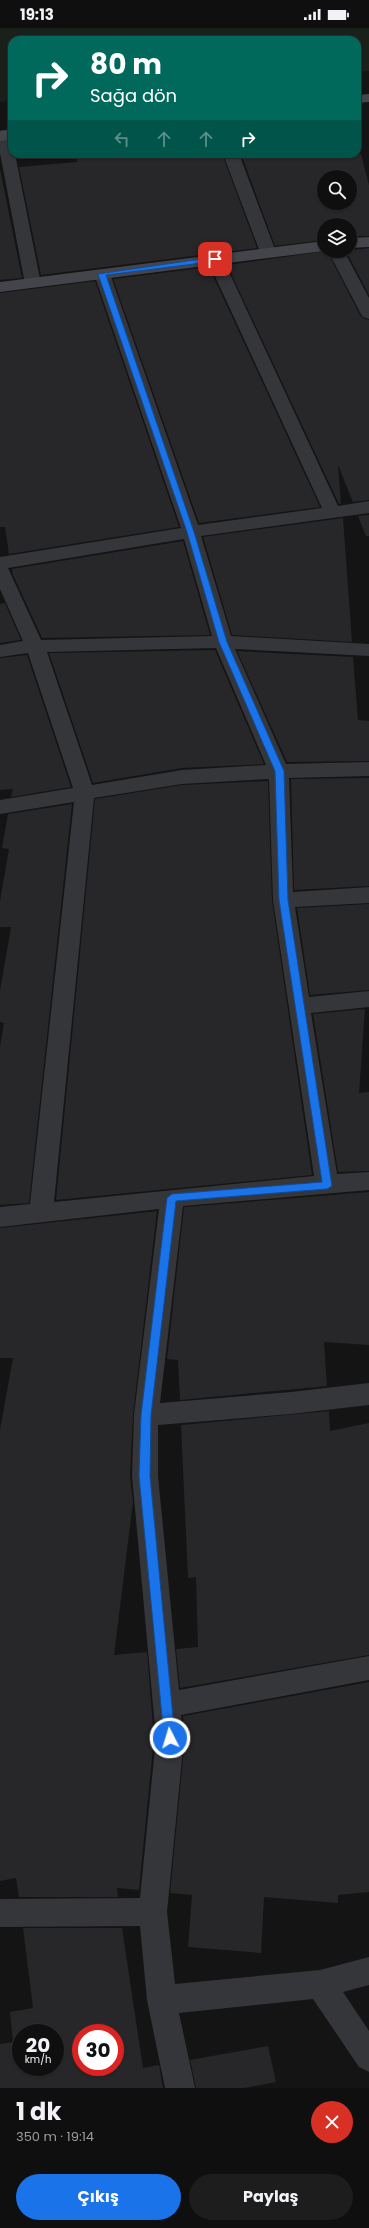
<!DOCTYPE html>
<html lang="tr">
<head>
<meta charset="utf-8">
<style>
	:root { --surface:#0f0f10; --page:#1d1d1e; --text:#f1f3f6; --muted:#9b9c9f; --line:#2f2f30; --accent:#1a73e8 }
	body { margin:0; font-family:Poppins,sans-serif; background:var(--page); color:var(--text); height:100vh; display:flex; flex-direction:column; font-size:15px; white-space:nowrap }
	* { box-sizing:border-box; margin:0 }
	p { font-size:13px; color:var(--muted) }
	.icon { flex:none; width:22px; height:22px; fill:none; stroke:currentColor; stroke-width:2; stroke-linecap:round; stroke-linejoin:round }
	.map { position:relative; height:2060px; overflow:hidden }
	.sheet { display:flex; flex-direction:column; background:var(--surface); flex:1 }
	.sheet>* { flex:none }
	.top-card { position:absolute; left:8px; top:8px; width:353px; height:122px; border-radius:12px; box-shadow:0 1px 3px #0004,0 0 0 1px var(--line); background:#00695c; color:#fff; overflow:hidden }
	.controls { position:absolute; left:317px; top:142px; display:grid; gap:8px }
	.controls a { display:grid; place-items:center; width:40px; height:40px; border-radius:50%; background:var(--surface); box-shadow:0 1px 3px #0004,0 0 0 1px var(--line); font-size:20px }
	.speed { position:absolute; left:12px; top:1996px; display:flex; gap:8px; font-size:20px; font-weight:700; text-align:center }
	.speed>* { display:grid; place-content:center; width:52px; height:52px; border-radius:50%; background:var(--surface); box-shadow:0 1px 3px #0004,0 0 0 1px var(--line); line-height:1 }
	.speed small { font-size:10px; font-weight:400 }
	.speed .limit { border:6px solid #d22; background:#fff; color:#111 }
	.pin { position:absolute; display:grid; place-items:center; width:34px; height:34px; color:#fff; margin:-17px; border-radius:8px; box-shadow:0 2px 6px #0006 }
	.me { position:absolute; width:44px; margin:-22px; rotate:355deg; stroke-linejoin:round; filter:drop-shadow(0 0 3px #0008) }
	.turn { display:flex; align-items:center; gap:14px; height:84px; padding:0 16px; font-size:18px }
	.turn .icon { width:52px; height:52px; stroke-width:2.5 }
	.turn b { display:block; font-size:28px; line-height:34px }
	.lanes { display:flex; align-items:center; height:38px; padding:0 16px; background:#0003; justify-content:center; gap:20px; direction:ltr }
	.lanes .off { opacity:.35 }
	.round { display:grid; place-items:center; flex:none; width:42px; height:42px; border-radius:21px; background:var(--page) }
	.head { display:flex; align-items:center; justify-content:space-between; height:68px; padding:0 16px }
	h1 { font-size:24px; font-weight:700; line-height:30px }
	.action { display:flex; gap:8px; margin-top:auto; padding:8px 16px }
	.action a { flex:1; height:46px; border-radius:24px; background:var(--accent); color:#fff; font-size:16px; font-weight:700; line-height:46px; text-align:center }
	.action a+a { background:var(--page); color:var(--text) }
	.status { display:flex; justify-content:space-between; align-items:center; height:28px; padding:0 20px; background:var(--surface); direction:ltr }
	.status svg { height:11px; fill:currentColor }
	.map>svg:first-child { display:block }
</style>
</head>
<body>
<div class="status"><b>19:13</b><svg viewBox="0 0 49 12"><path d="M0 12V9h3v3zM5 12V6h3v6zM10 12V3h3v9zM15 12V0h3v12zM26 1h20v11H26zM47 4h2v5h-2z"/></svg></div>
<div class="map">
<svg width="369" height="2060" viewBox="0 0 369 2060">
	<rect width="100%" height="100%" fill="#141415"/>
	<polygon fill="#1a201a" points="0,0 369,0 369,43 357,44 357,12 12,12 12,73 0,74"/>
	<g fill="#272729" fill-rule="evenodd">
		<polygon points="76,126 222,126 257,220 41,247 19,139 77,134"/>
		<path d="M241 126H361L369 157V208H350V197H324V212L275 218ZM324 149H350V175H324Z"/>
		<polygon points="0,141 22,250 0,252"/>
		<polygon points="369,220 369,267 346,223"/>
		<polygon points="327,223 360,287 363,290 369,292 369,472 353,474 338,437 341,476 339,476 227,237"/>
		<polygon points="209,239 320,479 199,495 113,251"/>
		<polygon points="95,253 179,499 9,526 5,499 0,499 0,265"/>
		<polygon points="369,487 369,508 366,508 358,488"/>
		<polygon points="343,490 352,614 232,607 203,509"/>
		<polygon points="183,513 210,607 42,610 13,547 12,541"/>
		<polygon points="5,575 21,612 0,615 0,576"/>
		<polygon points="215,622 264,736 182,740 93,755 49,625"/>
		<polygon points="237,623 353,629 358,692 369,693 369,733 287,734"/>
		<polygon points="27,627 71,759 11,769 13,761 0,762 0,630"/>
		<polygon points="369,750 369,858 294,862 291,751"/>
		<polygon points="268,753 272,872 312,1147 56,1172 95,771 182,757"/>
		<polygon points="72,776 29,1175 0,1177 0,1019 4,995 0,994 0,963 11,899 0,899 0,873 9,821 2,820 8,786"/>
		<polygon points="369,876 369,962 310,967 297,880"/>
		<polygon points="365,981 359,1065 369,1064 369,1143 338,1144 313,986"/>
		<polygon points="369,1164 369,1317 324,1314 327,1358 180,1372 178,1332 167,1331 184,1179"/>
		<polygon points="157,1183 133,1387 130,1448 133,1474 114,1627 147,1624 154,1710 139,1862 117,1860 118,1869 19,1869 16,1850 0,1853 0,1402 13,1330 0,1330 0,1200"/>
		<polygon points="329,1383 330,1403 369,1395 369,1627 180,1660 176,1621 198,1619 196,1549 188,1550 181,1397"/>
		<polygon points="369,1654 369,1864 338,1867 338,1875 264,1869 261,1925 188,1919 192,1867 170,1865 185,1710 183,1688"/>
		<path d="M23 1900H122L143 2040 159 2037 163 2060H0V2016L13 2014 10 1984 33 1980ZM21 2005H55V2039H21ZM81 2005H115V2039H81Z"/>
		<polygon points="268,2018 276,2054 244,2060 196,2060 190,2032"/>
	</g>
	<g fill="none" stroke-linecap="round" stroke-linejoin="round">
		<g fill="#35363a" fill-rule="evenodd">
			<polygon points="4,102 9,104 12,109 12,126 15,126 41,256 39,259 27,259 25,256 0,125 0,103"/>
			<polygon points="223,126 239,126 276,224 274,227 262,227 260,224"/>
			<polygon points="328,223 344,223 369,270 369,291 363,289 361,286"/>
			<path d="M215 226 221 228 223 231 338 478 369 473V485L201 508 231 608 369 616V628L235 621 286 736 369 734V748L289 750 293 864 369 859V875L295 879 309 969 369 963V979L311 985 337 1146 369 1144V1162L183 1178 160 1375 291 1364 369 1355V1377L291 1386 158 1397V1448L179 1662 369 1628V1652L181 1687 184 1710 167 1884 175 1956 320 1942 369 1929V1957L343 1964 369 2003V2044L359 2039 313 1971 179 1985 195 2060H165L147 1972 140 1898 0 1899V1871L140 1870 156 1710 132 1448 134 1387 159 1181 0 1199V1179L30 1176 74 774 0 786V772L73 760 28 625 0 629V617L23 613 0 561V529L181 500 94 246 96 243H108L110 246 198 497 322 480 207 231 209 228ZM184 511 212 608 41 612 8 540ZM216 620 266 737 182 742 92 757 47 624ZM269 751 273 872 314 1148 54 1174 94 770 182 756Z"/>
		</g>
		<g fill="#43454a" fill-rule="evenodd">
			<polygon points="369,66 369,74 357,75 357,67"/>
			<polygon points="12,101 12,111 0,113 0,103"/>
			<polygon points="369,209 369,219 350,220 350,210"/>
			<polygon points="324,213 324,223 0,264 0,254"/>
		</g>
	</g>
	<polygon fill="#1a73e8" stroke="#114b97" points="215,229 218,230 218,233 106,247 194,504 227,614 284,743 288,872 332,1158 327,1161 176,1173 151,1387 150,1448 175,1710 173,1714 170,1716 166,1714 164,1710 139,1448 141,1387 167,1170 172,1166 322,1154 279,872 275,743 219,614 187,504 98,246"/>
</svg>
<div class="controls">
<a><svg class="icon" aria-label="search" viewBox="0 0 24 24"><circle cx="10" cy="10" r="6"/><path d="M15 15l6 6"/></svg></a>
<a><svg class="icon" aria-label="layers" viewBox="0 0 24 24"><path d="M12 4l9 5-9 5-9-5zM3 14l9 5 9-5"/></svg></a>
</div>
<div class="speed"><div>20<small>km/h</small></div><div class="limit">30</div></div>
<div class="pin" style="left:215px;top:231px;background:#d93025"><svg class="icon" aria-label="arrive" viewBox="0 0 24 24"><path d="M6 21V4h12l-3 4 3 4H6"/></svg></div>
<svg class="me" style="left:170px;top:1710px" viewBox="-20 -20 40 40"><circle r="17" fill="#1a73e8" stroke="#fff" stroke-width="3"/><path d="M0-11L8 9 0 5-8 9z" fill="#fff"/></svg>
<div class="top-card">
<div class="turn"><svg class="icon" aria-label="right" viewBox="0 0 24 24"><path d="M7 20v-9h11M14 6l5 5-5 5"/></svg><div><b>80 m</b>Sağa dön</div></div>
<div class="lanes"><svg class="icon off" aria-label="left" viewBox="0 0 24 24"><path d="M17 20v-9H6M10 6l-5 5 5 5"/></svg><svg class="icon off" aria-label="ahead" viewBox="0 0 24 24"><path d="M12 20V5M6 11l6-6 6 6"/></svg><svg class="icon off" aria-label="ahead" viewBox="0 0 24 24"><path d="M12 20V5M6 11l6-6 6 6"/></svg><svg class="icon" aria-label="right" viewBox="0 0 24 24"><path d="M7 20v-9h11M14 6l5 5-5 5"/></svg></div>
</div>
</div>
<section class="sheet">
<div class="head"><div><h1>1 dk</h1><p>350 m · 19:14</p></div><a class="round" style="background:#d93025;color:#fff"><svg class="icon" aria-label="close" viewBox="0 0 24 24"><path d="M6 6l12 12M18 6L6 18"/></svg></a></div>
<div class="action"><a>Çıkış</a><a>Paylaş</a></div>
</section>
</body>
</html>
